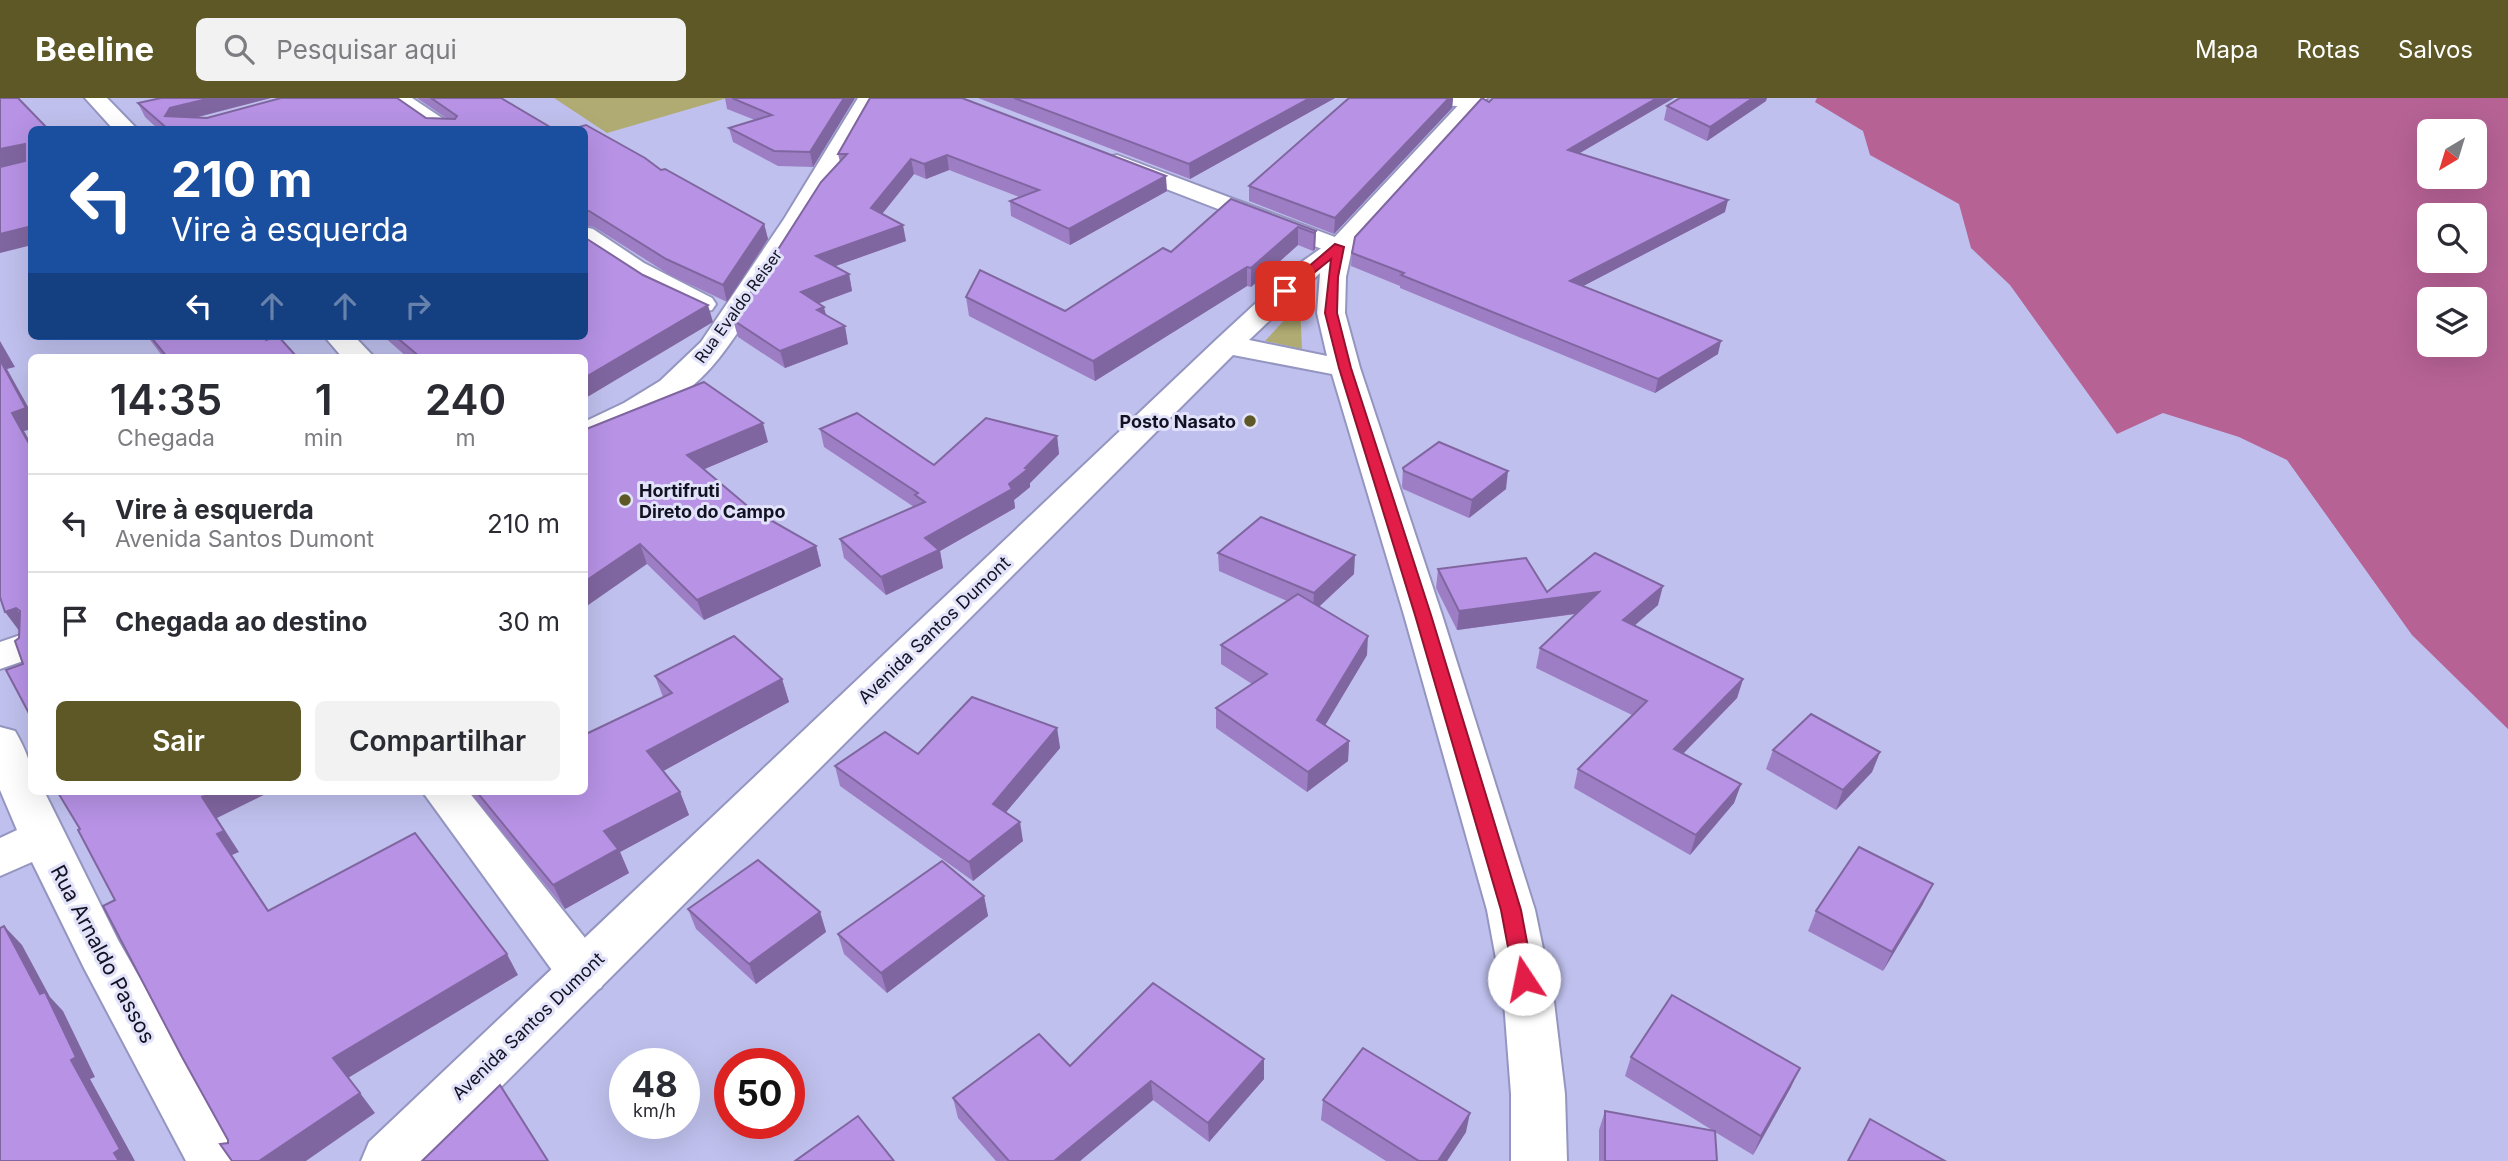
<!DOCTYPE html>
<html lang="pt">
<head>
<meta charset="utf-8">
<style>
	:root { --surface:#fff; --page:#f2f2f3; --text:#2b2b33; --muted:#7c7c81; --line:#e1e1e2; --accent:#5d5825 }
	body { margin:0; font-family:Inter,sans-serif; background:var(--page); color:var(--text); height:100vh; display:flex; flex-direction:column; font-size:26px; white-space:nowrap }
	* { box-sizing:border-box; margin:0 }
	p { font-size:23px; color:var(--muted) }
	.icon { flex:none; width:38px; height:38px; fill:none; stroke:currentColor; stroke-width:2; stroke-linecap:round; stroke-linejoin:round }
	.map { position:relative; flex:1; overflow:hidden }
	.drawer { position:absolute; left:28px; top:256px; width:560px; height:441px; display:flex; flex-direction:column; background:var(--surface); border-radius:10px; box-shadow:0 7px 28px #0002 }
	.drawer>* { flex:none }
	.guide { position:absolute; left:28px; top:28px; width:560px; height:214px; border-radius:10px; box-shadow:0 7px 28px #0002; background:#1a4fa0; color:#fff; overflow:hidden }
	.needle { width:46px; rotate:218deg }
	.tools { position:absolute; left:2417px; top:21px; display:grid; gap:14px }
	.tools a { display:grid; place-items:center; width:70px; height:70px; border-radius:10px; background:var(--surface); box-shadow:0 7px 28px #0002; font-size:35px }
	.speed { position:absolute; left:609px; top:950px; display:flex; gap:14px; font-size:35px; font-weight:700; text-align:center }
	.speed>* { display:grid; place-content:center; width:91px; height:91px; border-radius:50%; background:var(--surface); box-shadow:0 7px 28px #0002; line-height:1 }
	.speed small { font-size:18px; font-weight:400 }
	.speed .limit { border:10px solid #d22; background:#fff; color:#111 }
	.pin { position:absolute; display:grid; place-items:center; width:60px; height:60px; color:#fff; margin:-30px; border-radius:14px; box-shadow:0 4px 10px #0006 }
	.me { position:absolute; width:77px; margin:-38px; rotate:349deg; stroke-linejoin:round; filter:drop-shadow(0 0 5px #0008) }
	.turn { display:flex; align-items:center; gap:24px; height:147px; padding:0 28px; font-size:32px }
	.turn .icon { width:91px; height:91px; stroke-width:2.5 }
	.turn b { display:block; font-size:49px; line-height:60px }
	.lanes { display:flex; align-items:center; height:66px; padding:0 28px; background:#0003; justify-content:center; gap:35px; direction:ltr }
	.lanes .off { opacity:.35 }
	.eta { display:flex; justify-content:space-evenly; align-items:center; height:119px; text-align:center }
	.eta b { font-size:42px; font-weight:600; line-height:49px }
	.button { display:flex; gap:14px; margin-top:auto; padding:14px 28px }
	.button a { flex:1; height:80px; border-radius:10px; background:var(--accent); color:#fff; font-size:28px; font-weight:600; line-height:80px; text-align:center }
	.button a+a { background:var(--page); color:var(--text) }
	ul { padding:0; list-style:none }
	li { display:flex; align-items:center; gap:21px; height:98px; padding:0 28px; border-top:2px solid var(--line) }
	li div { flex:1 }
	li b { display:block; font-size:26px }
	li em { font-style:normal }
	header { display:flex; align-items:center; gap:42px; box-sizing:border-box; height:98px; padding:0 35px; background:var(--accent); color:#fff }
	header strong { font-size:33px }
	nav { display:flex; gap:38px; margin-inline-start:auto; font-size:24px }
	.search { width:490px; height:63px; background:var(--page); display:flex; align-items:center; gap:18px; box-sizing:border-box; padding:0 24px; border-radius:10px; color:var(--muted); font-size:26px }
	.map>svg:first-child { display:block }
</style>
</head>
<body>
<header>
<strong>Beeline</strong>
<div class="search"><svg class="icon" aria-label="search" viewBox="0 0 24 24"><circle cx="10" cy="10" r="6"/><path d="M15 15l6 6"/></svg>Pesquisar aqui</div>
<nav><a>Mapa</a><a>Rotas</a><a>Salvos</a></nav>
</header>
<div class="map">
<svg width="2508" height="1063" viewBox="0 0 2508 1063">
	<rect width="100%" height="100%" fill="#bfc0ed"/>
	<g fill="#b0ab72">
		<polygon points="554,0 727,0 607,35"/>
		<polygon points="1300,205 1302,251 1265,243"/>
	</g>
	<path fill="#b66295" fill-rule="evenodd" d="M1817 0H2508V631L2412 537 2287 362 2239 339 2163 315 2117 336 2010 187 1971 150 1959 106 1870 57 1863 33 1815 4ZM2429 33H2474V79H2429ZM2429 117H2474V163H2429ZM2429 201H2474V247H2429Z"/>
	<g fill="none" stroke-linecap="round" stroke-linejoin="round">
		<g stroke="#9495c0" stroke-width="4">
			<g id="minor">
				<polygon points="85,0 107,0 138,32 114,32"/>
				<polygon points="387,0 412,0 460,32 433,32"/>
				<path d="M858 0H878C843 64 806 127 767 189 746 220 728 254 701 280 670 309 626 334 584 344V324L624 305 660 283 701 244 784 121Z"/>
				<polygon points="1410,0 1483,0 1485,3 1482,7 1475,9 1420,6 1413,4"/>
				<polygon points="1117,57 1348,144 1352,149 1348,154 1339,157 1330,154 1109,69 1105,64 1109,59"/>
				<polygon points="584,129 593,131 644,165 712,200 716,206 712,212 702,214 692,212 626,177 584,148"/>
				<polygon points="324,238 354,238 374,259 342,259"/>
				<polygon points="32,533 32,560 0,571 0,544"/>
				<path d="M0 629 15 633C28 656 32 667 32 693H44L118 842 244 1063H186L84 870 32 764 0 778V740L17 732 0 692Z"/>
				<polygon points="422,693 468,693 601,860 608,875 601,890 583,896 565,890"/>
			</g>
		</g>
		<g stroke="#9495c0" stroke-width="4">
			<path id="major" d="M1465 0H1487L1352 151 1346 179 1345 215 1360 270 1442 517 1535 812 1554 904 1565 996 1567 1063H1511V996L1504 904 1487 812 1404 517 1332 276 1233 257 427 1063H361L369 1044 1217 241 1296 168 1330 144ZM1320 175 1317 215 1327 258 1249 242Z"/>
		</g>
		<use href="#minor" fill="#fff" fill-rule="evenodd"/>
		<use href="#major" fill="#fff" fill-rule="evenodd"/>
	</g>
	<g fill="#9d7ec5">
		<polygon points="161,0 271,0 195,20 446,20 417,0 501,0 555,32 159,32 145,19 138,5"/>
		<polygon points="725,0 855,0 813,69 778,68 733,44 729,30 755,22 727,11"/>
		<polygon points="870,0 1167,93 1070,147 1011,118 1010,103 1019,99 949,72 926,81 914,76 882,116 906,143 835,168 849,176 852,193 818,205 848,246 785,270 738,239 733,222 840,64 838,56"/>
		<polygon points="978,0 1335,0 1190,81"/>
		<polygon points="1349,0 1453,0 1452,10 1334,136 1249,103 1249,88"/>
		<polygon points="1674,0 1580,55 1725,114 1583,188 1718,256 1655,295 1400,190 1400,188 1351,168 1352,155 1489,4"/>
		<polygon points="1766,3 1707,43 1664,22 1667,8"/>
		<polygon points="584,32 764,126 768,141 727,204 670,177 594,129 584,127"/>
		<polygon points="1231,101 1316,133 1315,151 1313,153 1298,147 1251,189 1247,188 1095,283 969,218 966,199 1065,213 1171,154"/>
		<polygon points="713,224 584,259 407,259 383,238 584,238"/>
		<polygon points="147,238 263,238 266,242 297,259 163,259"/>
		<polygon points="820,331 934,367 1057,338 1059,356 1030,385 1030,389 1014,402 1015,410 940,453 943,470 886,497 844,460 840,441 914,409 824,349"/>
		<polygon points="584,332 768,344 704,371 751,411 816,448 821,468 704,522 647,466"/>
		<polygon points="1403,370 1506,391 1469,420 1403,391 1402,388"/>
		<polygon points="1218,455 1354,476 1319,509 1367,557 1325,627 1349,643 1348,663 1307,694 1216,630 1216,610 1252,586 1221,566 1221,547 1287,503 1219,473"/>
		<polygon points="1438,471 1547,494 1658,507 1635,527 1743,581 1737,600 1683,656 1741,686 1734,705 1690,757 1574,690 1578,671 1632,617 1536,570 1540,550 1576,516 1457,532 1436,490"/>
		<polygon points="655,578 782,581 789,604 663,673 680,694 689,717 620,754 629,775 565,811 469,693 584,693 663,599"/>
		<polygon points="1057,630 1060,650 1006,714 1023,743 973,783 840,688 835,668 918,656"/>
		<polygon points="1773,652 1880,654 1872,674 1836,712 1766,671"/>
		<polygon points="984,798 988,818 887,895 844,856 838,836"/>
		<polygon points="1923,806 1883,873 1808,833 1816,813"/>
		<polygon points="688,811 820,814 826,834 756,886 696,831"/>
		<polygon points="1631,959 1791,989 1753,1057 1715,1034 1717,1063 1599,1063 1599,1032 1605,1013 1712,1032 1625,978"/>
		<polygon points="1264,961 1264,981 1209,1044 1153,1002 1080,1063 996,1063 958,1020 953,1000 1070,968"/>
		<polygon points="1323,1002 1466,1034 1447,1063 1386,1063 1321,1022"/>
	</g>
	<g fill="#8066a0">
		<polygon points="211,0 271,0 177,24 165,18 170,10"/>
		<polygon points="844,0 855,0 813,69 810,54"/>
		<polygon points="1310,0 1335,0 1190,81 1189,66"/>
		<polygon points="1449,0 1453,0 1452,10 1334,136 1335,120"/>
		<polygon points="1657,0 1674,0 1566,63 1568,52"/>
		<polygon points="1753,0 1767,0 1766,3 1707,43 1710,29"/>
		<polygon points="25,46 32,61 0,69 0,51"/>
		<polygon points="947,57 949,72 926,81 924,66"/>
		<polygon points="911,61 914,76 874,126 871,110"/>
		<polygon points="1166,78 1167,93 1070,147 1069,131"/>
		<polygon points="1728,102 1725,114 1568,196 1570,183"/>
		<polygon points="764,126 768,141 727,204 723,187"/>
		<polygon points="903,127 906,143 819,174 816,158"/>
		<polygon points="32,128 32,147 0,155 0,136"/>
		<polygon points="1298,129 1298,147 1251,189 1251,170"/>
		<polygon points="1316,133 1315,151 1313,153 1314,135"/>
		<polygon points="1247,169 1247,188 1095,283 1093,263"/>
		<polygon points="849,176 852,193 804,211 801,194"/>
		<polygon points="708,207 713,224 584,301 584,280"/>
		<polygon points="824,209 828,226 817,212"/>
		<polygon points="845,228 848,246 785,270 780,253"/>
		<polygon points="0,243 15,269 7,271 32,316 32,331 24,333 32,347 32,351 12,315 0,262"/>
		<polygon points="1721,243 1718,256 1655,295 1658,281"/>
		<polygon points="763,325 768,344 693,376 687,357"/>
		<polygon points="1057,338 1059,356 1030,385 1030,389 1014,402 1015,410 940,453 943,470 886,497 881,479 925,440 1009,386"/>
		<polygon points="1508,373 1506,391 1469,420 1472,402"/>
		<polygon points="640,446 647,466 584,510 584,484"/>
		<polygon points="816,448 821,468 704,522 697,502"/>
		<polygon points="1355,457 1354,476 1313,514 1314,495"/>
		<polygon points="1663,488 1658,507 1619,541 1623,522"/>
		<polygon points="1599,494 1595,513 1457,532 1459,513"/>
		<polygon points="16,510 31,531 20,534 5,514"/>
		<polygon points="1368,538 1367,557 1317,641 1317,622"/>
		<polygon points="782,581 789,604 656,677 647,653"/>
		<polygon points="1743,581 1737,600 1669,670 1674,651"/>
		<polygon points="1057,630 1060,650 997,725 993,706"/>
		<polygon points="1349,643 1348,663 1307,694 1308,674"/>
		<polygon points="1880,654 1872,674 1836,712 1843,692"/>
		<polygon points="1741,686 1734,705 1690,757 1696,737"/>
		<polygon points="215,693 272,693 217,720 239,754 232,757 283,834 268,813 217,736 202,699"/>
		<polygon points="680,694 689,717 620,754 629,775 565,811 553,787 604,733"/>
		<polygon points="1020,724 1023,743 973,783 969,764"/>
		<polygon points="1933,786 1923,806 1883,873 1892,854"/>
		<polygon points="984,798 988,818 887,895 881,875"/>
		<polygon points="820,814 826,834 756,886 749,866"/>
		<polygon points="4,828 22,847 50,899 63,913 95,979 90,981 135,1063 119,1063 114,1055 40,896"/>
		<polygon points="507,856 518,877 348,980 333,960"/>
		<polygon points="1264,961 1264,981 1209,1044 1208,1025"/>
		<polygon points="1800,970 1791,989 1753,1057 1761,1038"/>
		<polygon points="1151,983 1153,1002 1080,1063 1054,1063"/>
		<polygon points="360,995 375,1015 306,1063 259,1063"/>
		<polygon points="1470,1015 1466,1034 1447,1063 1438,1063"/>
	</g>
	<g fill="#b792e5" stroke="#8066a0" stroke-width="2">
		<polygon points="0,0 18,0 49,32 32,32 32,128 0,136 0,69 25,63 25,46 0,51"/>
		<polygon points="161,0 211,0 170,10 165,18 207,20 281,0 397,0 426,20 455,21 457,18 431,0 501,0 555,32 169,32 138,5"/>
		<polygon points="732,0 844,0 810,54 774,53 729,30 772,17"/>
		<polygon points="870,0 962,0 1166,78 1069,131 1010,103 1039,92 947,57 924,66 911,61 871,110 903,127 816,158 849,176 801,194 824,209 817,212 845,228 780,253 733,222 821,84 847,56 838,56"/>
		<polygon points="1014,0 1310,0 1189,66"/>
		<polygon points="1349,0 1449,0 1335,120 1249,88"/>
		<polygon points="1482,0 1489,4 1493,0 1657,0 1568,52 1728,102 1570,183 1721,243 1658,281 1401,177 1404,175 1352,155 1355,139"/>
		<polygon points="1680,0 1753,0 1710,29 1667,8"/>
		<polygon points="586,27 645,60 661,72 665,71 764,126 723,187 666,161 589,113 584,113 584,32 569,32"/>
		<polygon points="1231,101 1316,133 1314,135 1298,129 1251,170 1247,169 1093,263 966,199 980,172 1065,213 1163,150 1171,154"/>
		<polygon points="584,139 643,177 708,207 584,280 584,259 420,259 395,238 584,238"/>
		<polygon points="150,238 263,238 266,242 278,238 297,259 167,259"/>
		<polygon points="0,262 26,310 12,315 32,351 32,621 6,572 23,566 15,543 19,540 20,513 16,510 5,514 0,499"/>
		<polygon points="704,284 763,325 687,357 751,411 816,448 697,502 640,446 584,484 584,332"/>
		<polygon points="857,315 934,367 986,320 1057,338 1025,370 1028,371 1009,386 1012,391 925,440 939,452 881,479 840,441 925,404 915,397 918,395 820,331"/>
		<polygon points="1439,344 1508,373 1472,402 1404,373 1403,370"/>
		<polygon points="1261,419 1355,457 1314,495 1218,455"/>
		<polygon points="1595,455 1663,488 1623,522 1743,581 1674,651 1741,686 1696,737 1578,671 1647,603 1540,550 1599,494 1459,513 1438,471 1526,460 1547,494"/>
		<polygon points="1298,496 1368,538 1317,622 1349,643 1308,674 1216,610 1267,576 1221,547"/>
		<polygon points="734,538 782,581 647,653 680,694 604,733 618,751 553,787 476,693 584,693 584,637 672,595 655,578"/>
		<polygon points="972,599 1057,630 993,706 1020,724 969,764 835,668 885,634 918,656"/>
		<polygon points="1811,616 1880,654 1843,692 1773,652"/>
		<polygon points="57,693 215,693 202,699 224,733 217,736 268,813 415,735 507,856 333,960 360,995 259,1063 232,1063 220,1046 228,1045 228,1042 182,959 103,808 115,802 78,732 80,731"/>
		<polygon points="1859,749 1933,786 1892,854 1816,813"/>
		<polygon points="758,762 820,814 749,866 688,811"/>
		<polygon points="942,763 984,798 881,875 838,836"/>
		<polygon points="4,828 40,896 45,894 76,959 71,962 120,1051 114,1055 119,1063 0,1063 0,830"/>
		<polygon points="1153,885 1264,961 1208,1025 1151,983 1054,1063 1009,1063 953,1000 1039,936 1070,968"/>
		<polygon points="1672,897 1800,970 1761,1038 1631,959"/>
		<polygon points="1363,950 1470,1015 1438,1063 1419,1063 1323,1002"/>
		<polygon points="500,987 548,1063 422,1063"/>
		<polygon points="1605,1013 1715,1033 1717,1063 1605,1063"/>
		<polygon points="858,1018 894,1063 795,1063"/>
		<polygon points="1870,1021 1945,1063 1848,1063"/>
	</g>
	<polygon fill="#e11d48" stroke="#92132f" stroke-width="2" points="1335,146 1344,149 1338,179 1337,215 1351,270 1431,517 1521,812 1534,881 1531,887 1524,889 1517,887 1514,881 1501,812 1415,517 1339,270 1325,215 1331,161 1289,195 1280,193"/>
	<g fill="#5d5825" stroke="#e2e3fa" stroke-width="2.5">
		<circle cx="1250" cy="323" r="7"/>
		<circle cx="625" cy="402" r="7"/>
	</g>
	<g text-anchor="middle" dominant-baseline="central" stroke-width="6" stroke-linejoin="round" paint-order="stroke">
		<g font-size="16" fill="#121222" stroke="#e2e3fa">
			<text transform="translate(738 208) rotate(-54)">Rua Evaldo Reiser</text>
		</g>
		<g font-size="18" font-weight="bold" fill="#121222" stroke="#e2e3fa" text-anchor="end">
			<text x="1236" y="323">Posto Nasato</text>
			<text x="639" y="392" text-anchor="start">Hortifruti<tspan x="639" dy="21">Direto do Campo</tspan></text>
		</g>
		<g font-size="18" fill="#121222" stroke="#e2e3fa">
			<text transform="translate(934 532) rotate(-44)">Avenida Santos Dumont</text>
			<text transform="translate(528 928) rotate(-44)">Avenida Santos Dumont</text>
		</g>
		<g font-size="21" fill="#121222" stroke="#e2e3fa">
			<text transform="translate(103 856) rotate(62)">Rua Arnaldo Passos</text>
		</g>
	</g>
</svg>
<div class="tools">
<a><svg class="needle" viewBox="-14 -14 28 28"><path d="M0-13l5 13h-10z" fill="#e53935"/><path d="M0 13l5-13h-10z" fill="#7c7c81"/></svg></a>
<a><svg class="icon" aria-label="search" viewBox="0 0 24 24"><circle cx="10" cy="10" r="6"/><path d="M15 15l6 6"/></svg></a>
<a><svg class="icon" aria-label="layers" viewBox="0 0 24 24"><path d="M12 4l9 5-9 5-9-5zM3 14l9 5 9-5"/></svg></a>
</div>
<div class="speed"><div>48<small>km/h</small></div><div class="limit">50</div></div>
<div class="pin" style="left:1285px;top:193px;background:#d93025"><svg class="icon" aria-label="arrive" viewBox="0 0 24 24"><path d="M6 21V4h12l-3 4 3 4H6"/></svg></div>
<svg class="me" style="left:1524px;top:881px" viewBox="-20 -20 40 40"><circle r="19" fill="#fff"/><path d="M0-13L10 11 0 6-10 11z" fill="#e11d48"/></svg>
<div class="guide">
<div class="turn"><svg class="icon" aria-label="left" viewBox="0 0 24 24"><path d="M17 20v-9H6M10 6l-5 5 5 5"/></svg><div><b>210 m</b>Vire à esquerda</div></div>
<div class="lanes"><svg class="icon" aria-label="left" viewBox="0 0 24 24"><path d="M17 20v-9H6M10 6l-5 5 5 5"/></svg><svg class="icon off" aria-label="ahead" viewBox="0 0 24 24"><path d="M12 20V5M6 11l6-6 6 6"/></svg><svg class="icon off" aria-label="ahead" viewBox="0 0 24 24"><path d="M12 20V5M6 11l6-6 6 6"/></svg><svg class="icon off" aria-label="right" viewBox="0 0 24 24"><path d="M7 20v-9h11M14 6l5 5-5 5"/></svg></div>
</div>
<section class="drawer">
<div class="eta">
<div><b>14:35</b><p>Chegada</p></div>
<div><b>1</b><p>min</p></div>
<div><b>240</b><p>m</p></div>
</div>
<ul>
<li><svg class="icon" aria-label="left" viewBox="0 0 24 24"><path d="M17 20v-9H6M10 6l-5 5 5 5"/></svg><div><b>Vire à esquerda</b><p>Avenida Santos Dumont</p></div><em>210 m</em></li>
<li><svg class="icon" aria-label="arrive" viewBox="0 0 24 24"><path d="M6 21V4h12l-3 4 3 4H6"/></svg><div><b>Chegada ao destino</b></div><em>30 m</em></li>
</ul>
<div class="button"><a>Sair</a><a>Compartilhar</a></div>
</section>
</div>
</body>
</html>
